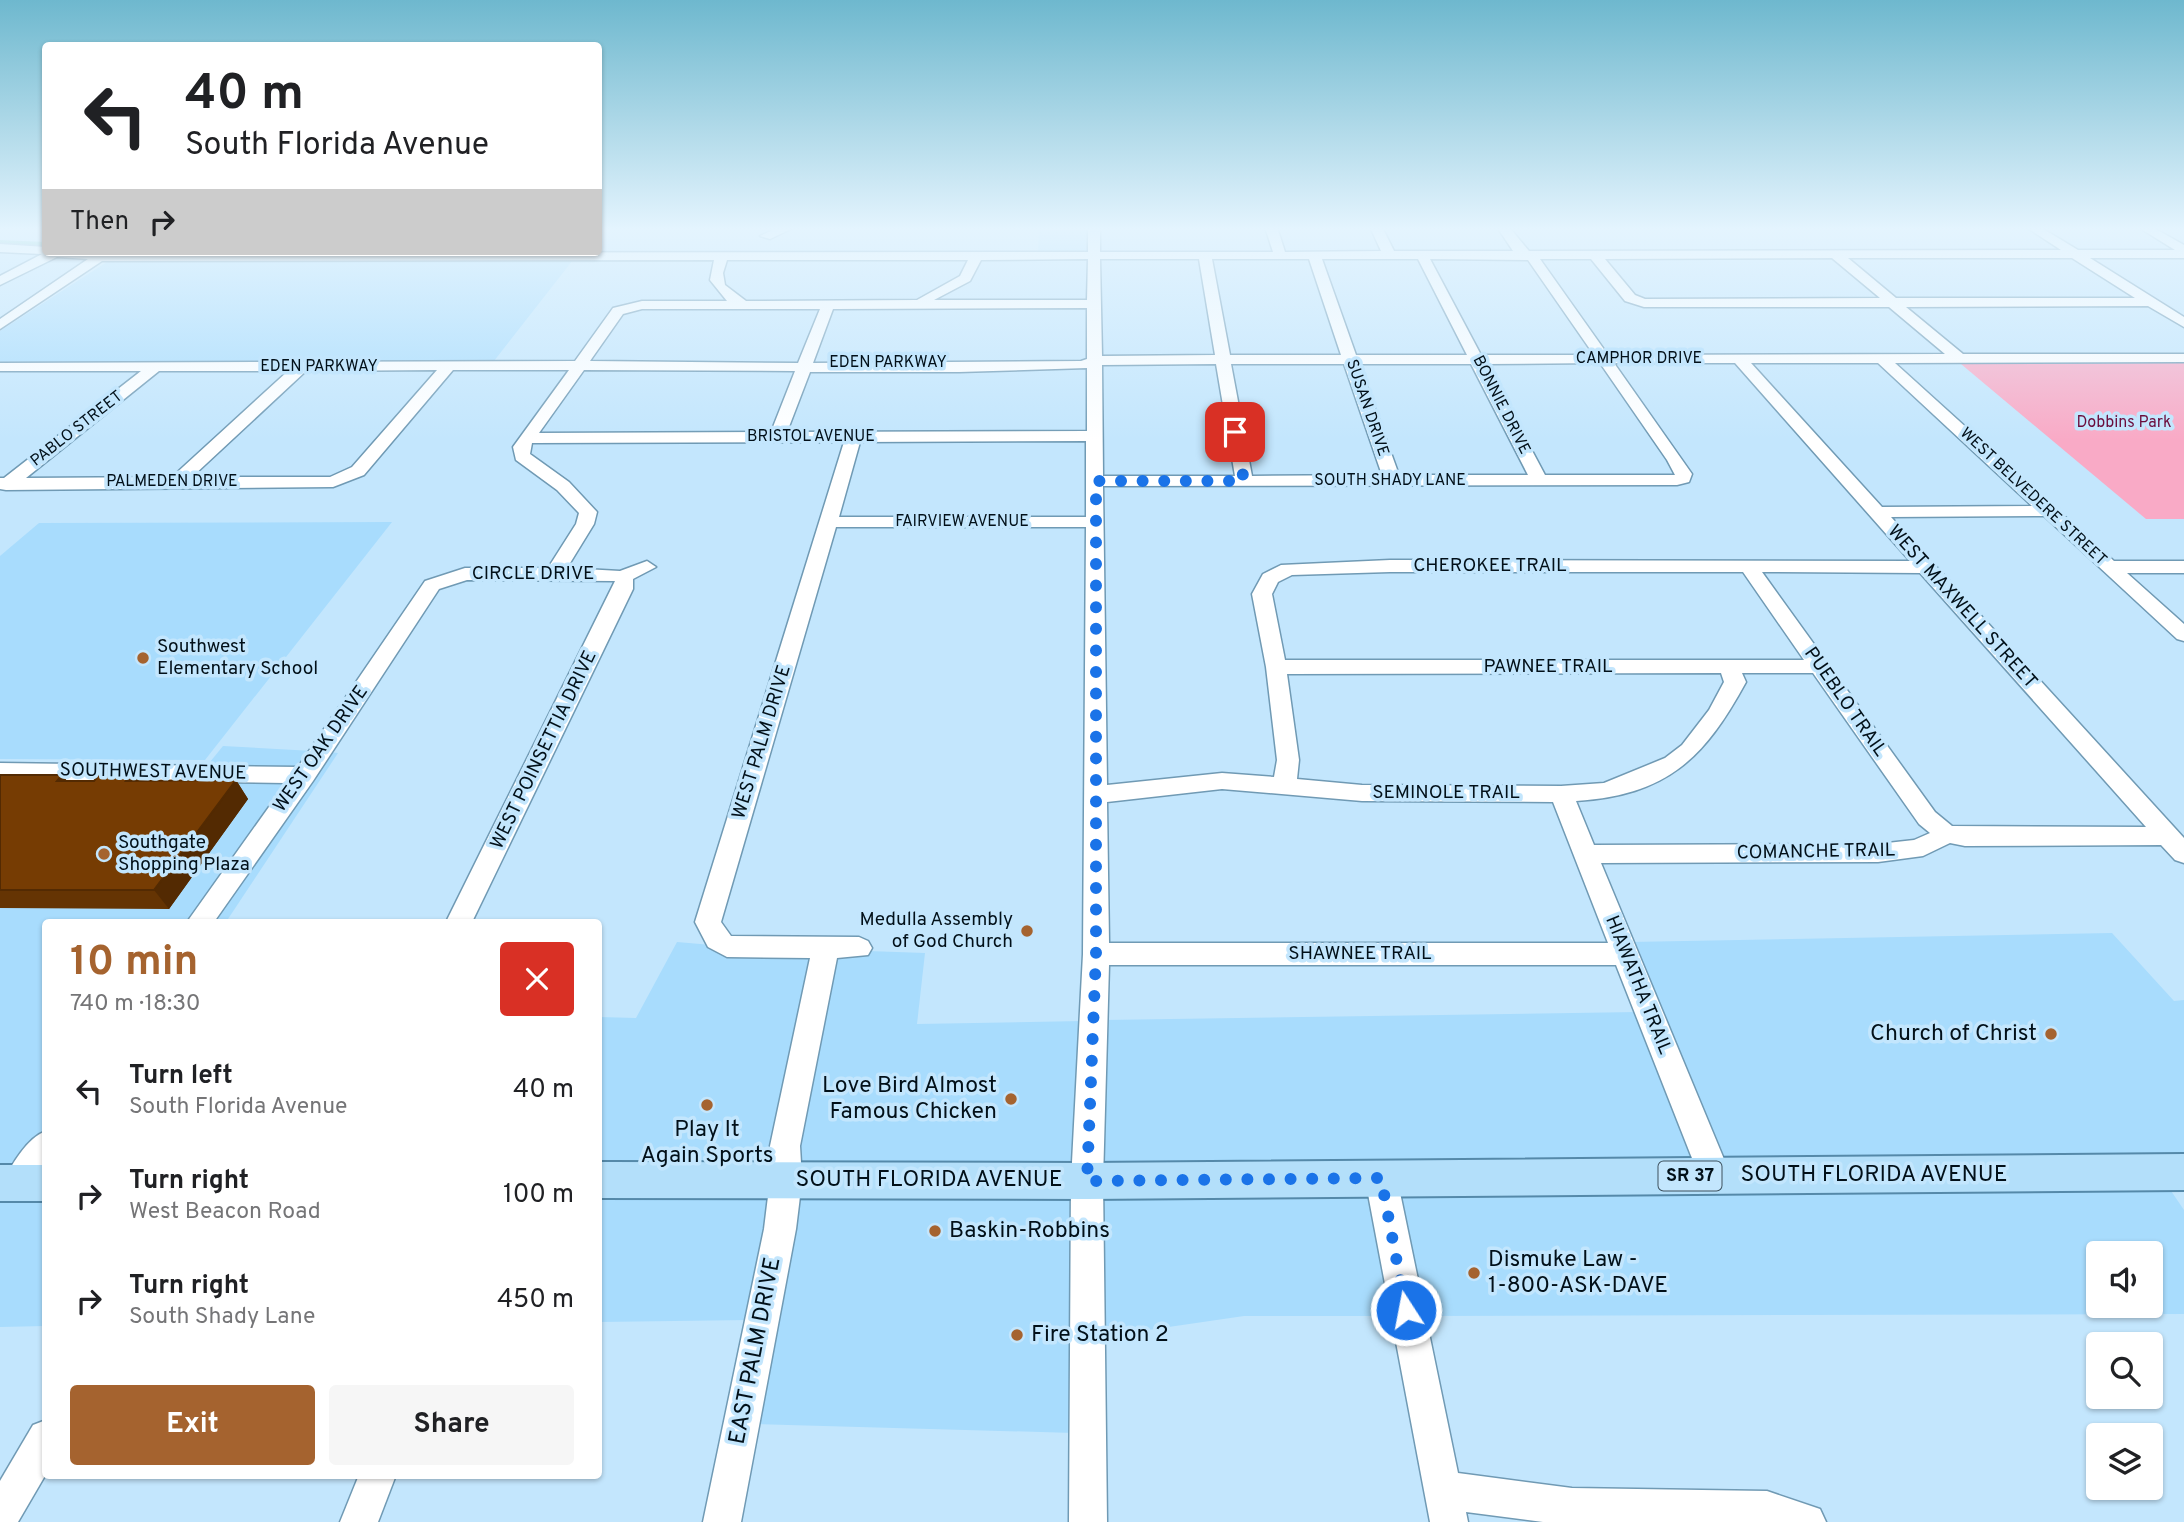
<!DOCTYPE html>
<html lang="en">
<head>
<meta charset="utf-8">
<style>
	:root { --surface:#fff; --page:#f6f6f6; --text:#202124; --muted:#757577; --accent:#a5632f }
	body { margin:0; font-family:Overpass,sans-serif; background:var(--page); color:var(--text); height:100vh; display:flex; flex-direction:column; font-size:26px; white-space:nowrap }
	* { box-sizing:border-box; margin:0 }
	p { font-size:23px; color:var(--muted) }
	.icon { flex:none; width:38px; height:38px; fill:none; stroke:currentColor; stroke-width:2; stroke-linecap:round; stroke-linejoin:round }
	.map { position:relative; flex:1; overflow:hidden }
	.drawer { position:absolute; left:42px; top:919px; width:560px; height:560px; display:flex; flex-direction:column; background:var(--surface); border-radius:7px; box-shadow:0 2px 5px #0004 }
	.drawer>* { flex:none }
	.hud { position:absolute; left:42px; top:42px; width:560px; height:214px; border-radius:7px; box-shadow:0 2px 5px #0004; background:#fff; color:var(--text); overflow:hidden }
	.buttons { position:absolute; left:2086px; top:1241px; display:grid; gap:14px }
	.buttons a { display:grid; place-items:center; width:77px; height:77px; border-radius:7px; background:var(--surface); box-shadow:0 2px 5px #0004; font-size:35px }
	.pin { position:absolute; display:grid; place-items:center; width:60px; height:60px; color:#fff; margin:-30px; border-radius:14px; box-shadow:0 4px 10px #0006 }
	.me { position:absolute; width:77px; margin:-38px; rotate:349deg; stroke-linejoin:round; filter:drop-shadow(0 0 5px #0008) }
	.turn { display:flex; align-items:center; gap:24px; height:147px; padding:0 28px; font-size:32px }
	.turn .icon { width:91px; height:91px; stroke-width:2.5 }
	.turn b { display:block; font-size:49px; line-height:60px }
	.then { display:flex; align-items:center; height:66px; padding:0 28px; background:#0003; gap:14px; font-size:26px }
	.round { display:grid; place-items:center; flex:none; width:74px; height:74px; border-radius:7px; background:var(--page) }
	.summary { display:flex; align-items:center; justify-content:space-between; height:119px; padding:0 28px }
	h1 { font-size:42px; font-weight:700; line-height:52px; color:var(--accent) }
	.primary-button { display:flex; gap:14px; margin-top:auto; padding:14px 28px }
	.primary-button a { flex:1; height:80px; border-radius:7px; background:var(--accent); color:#fff; font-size:28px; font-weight:700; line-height:80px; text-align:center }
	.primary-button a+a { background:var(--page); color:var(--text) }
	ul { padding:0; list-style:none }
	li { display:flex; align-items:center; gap:21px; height:105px; padding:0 28px }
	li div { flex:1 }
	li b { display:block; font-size:26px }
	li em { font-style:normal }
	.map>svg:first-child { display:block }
</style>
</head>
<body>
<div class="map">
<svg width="2184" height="1522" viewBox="0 0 2184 1522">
	<rect width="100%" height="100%" fill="#c3e6fd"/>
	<g fill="#a8dcfd" fill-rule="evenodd">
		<polygon points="1039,227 1090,227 1090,254 1038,254"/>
		<polygon points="110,260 573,260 494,361 0,362 0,331"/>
		<polygon points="392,522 205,760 0,759 0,556 39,523"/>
		<polygon points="223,746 313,751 300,769 0,764 201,765 210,762"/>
		<polygon points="329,752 338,753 226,922 210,922"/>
		<polygon points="0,776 292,780 191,922 46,922 45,1129 14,1173 0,1173"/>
		<polygon points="2112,933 2174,1001 2184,1000 2184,1163 1723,1166 1630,942"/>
		<polygon points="677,942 815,954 774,1170 599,1171 599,1017 636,1018"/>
		<polygon points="868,951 925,953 917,1024 1083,1021 1076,1171 798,1170 797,1146 835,954"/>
		<polygon points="1638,1012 1700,1166 1099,1171 1104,1020"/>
		<path d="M2165 1182 2184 1210V1314L1420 1316 1394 1188ZM2098 1253H2151V1306H2098Z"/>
		<polygon points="1371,1188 1394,1316 1244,1316 1100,1337 1099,1190"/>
		<polygon points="598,1190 773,1190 749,1320 599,1322"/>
		<polygon points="796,1190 1075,1190 1074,1433 755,1424"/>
		<polygon points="0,1193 45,1193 45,1326 0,1327"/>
	</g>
	<polygon fill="#f9aac6" points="2184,363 2184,519 2146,519 1961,364"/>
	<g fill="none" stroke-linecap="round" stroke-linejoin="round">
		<polygon fill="#57bda6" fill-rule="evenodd" points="0,240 46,242 46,248 0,246"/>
		<g stroke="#709ab4" stroke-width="3">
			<g id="minor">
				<polygon points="779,227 795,227 770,239 760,236"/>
				<path d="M1088 227H1100V252H1273L1265 227H1277L1285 252 1381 251 1370 227H1382L1394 251H1513L1497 227H1509L1529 251 2061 250 2026 227H2040L2078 250H2175L2138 227H2152L2184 245V258H2090L2184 317V327L2148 306 1906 307 1963 354H2184V362L1895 363 2114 561H2184V573H2127L2184 624V641L2177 639 2044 516 1891 517 2184 838V863L2175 860 2161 845 1965 846 1950 843 1923 856 1878 862 1601 863 1731 1176 1726 1186 1715 1190 1704 1186 1699 1176 1616 965H1109L1103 1181 1107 1522H1069L1071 1181 1083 954 1086 527H836L721 922 731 936 859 937 868 941 872 948 868 955 837 958 800 1146 802 1180 796 1229 741 1522H703L764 1229 770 1180V1146L810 958 727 957 708 947 695 922 844 442 532 443 530 454 569 482 597 512 594 524 567 568 620 571 647 561 656 567 633 579V589L472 922H446L615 581 467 580 439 589 313 781 214 922H187L286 783 0 779V763L298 767 425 581 465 568H548L576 524 579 513 557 490 516 460 513 447 569 370H453L364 475 333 487 6 490 0 489V478H4L141 371H0V363L575 361 613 308 642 301H727L710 280 714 260 102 261 0 329V319L88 259 57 257 0 285V276L42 254 0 252V244L46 247V252L110 253 1088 252ZM1832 258 1880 298 1645 299 1635 295 1605 259ZM1848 258H2072L2135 298H1896ZM1088 259 1087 300H934L970 281 981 260ZM1100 259H1199L1215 355 1102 356ZM1212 259H1309L1341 355H1230ZM1322 259H1418L1467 355H1356ZM1430 259 1528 260 1594 355H1481ZM1540 259H1591L1625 301 1644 307H1889L1945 354 1608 355ZM727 260H968L960 276 917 300 746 301 725 285 723 273ZM1087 308V359L1081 361 813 363 833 309ZM642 309H820L798 363 590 361 623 314ZM1600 363 1667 460 1675 475H1545L1486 364ZM1614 363H1735L1910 561 1390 560 1281 565 1263 574 1252 594 1266 667 1277 760 1274 777 1222 773 1107 785 1103 486 1677 485 1689 482 1692 474ZM1751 363H1878L2032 506 1882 507ZM1216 364 1235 476H1103L1102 365ZM1231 364H1344L1382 475 1252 476ZM1359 364H1471L1528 475H1399ZM1087 368V431L787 432 810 372H959ZM437 370 352 467 330 477H192L306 371ZM584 370 795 371 771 432 539 433ZM159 371H288L172 477 26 478ZM1086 441V517H839L860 442ZM1390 572H1743L1804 660H1285L1272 594 1278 582 1292 575ZM1762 572 1920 573 2146 827 1952 826 1935 812ZM1721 673 1724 682 1709 710 1682 745 1665 758 1604 783 1561 786 1362 785 1297 779 1299 760 1287 674ZM1742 673H1813L1919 824 1930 833 1914 840 1878 844 1594 845 1576 801C1667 795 1704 759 1746 682ZM1222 789 1362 801 1553 802 1608 943H1109L1107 802Z"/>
				<path d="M46 1131C46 1158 48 1186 19 1198L8 1193 3 1183C11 1165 27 1138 46 1131Z"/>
				<polygon points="1381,1163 1392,1168 1397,1178 1458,1473 1572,1488 1767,1491 1820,1509 1826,1522 1543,1522 1466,1512 1468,1522 1430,1522 1365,1178 1370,1168"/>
				<polygon points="46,1420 46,1474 18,1522 0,1522 0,1481 33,1425"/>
				<polygon points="359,1475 396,1475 378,1522 340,1522"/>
			</g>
		</g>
		<g stroke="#5589a9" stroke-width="4">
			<g id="major">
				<polygon points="2184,1154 2184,1190 1087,1199 598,1198 598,1162 1087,1163"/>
				<rect x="0" y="1165" width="46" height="36"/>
			</g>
		</g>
		<use href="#minor" fill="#fff" fill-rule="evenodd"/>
		<use href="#major" fill="#b3dffa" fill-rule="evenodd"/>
	</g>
	<polygon fill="#653403" points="0,775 62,775 67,781 236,780 248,799 169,909 0,908"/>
	<g fill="#532a02">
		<polygon points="135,770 149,788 126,781"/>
		<polygon points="62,775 77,793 57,781"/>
		<polygon points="236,780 248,799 169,909 154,890"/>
	</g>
	<polygon fill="#763c03" stroke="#532a02" stroke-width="2" points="104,769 135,770 126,781 236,780 154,890 0,890 0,775 62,775 57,781 94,781"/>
	<linearGradient id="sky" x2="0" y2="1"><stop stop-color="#6eb8ce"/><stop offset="0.52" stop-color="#e4f4fe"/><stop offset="1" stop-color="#e4f4fe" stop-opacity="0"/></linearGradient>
	<rect width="2184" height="440" fill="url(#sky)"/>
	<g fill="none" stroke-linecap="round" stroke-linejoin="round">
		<polyline stroke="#1a73e8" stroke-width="12" stroke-dasharray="0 21.6" points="1235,432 1244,481 1096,481 1096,954 1087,1181 1381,1178 1406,1310"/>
	</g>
	<g fill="#a5632f" stroke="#c3e6fd" stroke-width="2.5">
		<circle cx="143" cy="658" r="7"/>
		<circle cx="104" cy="854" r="7"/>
		<circle cx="1027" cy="931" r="7"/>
		<circle cx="2051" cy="1034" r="7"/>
		<circle cx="1011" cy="1099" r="7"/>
		<circle cx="707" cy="1105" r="7"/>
		<circle cx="935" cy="1231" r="7"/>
		<circle cx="1474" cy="1273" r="7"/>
		<circle cx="1017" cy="1335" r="7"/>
	</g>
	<g text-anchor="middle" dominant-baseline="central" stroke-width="7" stroke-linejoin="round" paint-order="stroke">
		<g font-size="16" fill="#021019" stroke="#c3e6fd">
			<text x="1639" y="359">CAMPHOR DRIVE</text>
			<text x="888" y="363">EDEN PARKWAY</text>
			<text x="319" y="367">EDEN PARKWAY</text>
			<text transform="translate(1501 405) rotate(63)">BONNIE DRIVE</text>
			<text transform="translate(1367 408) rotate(71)">SUSAN DRIVE</text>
			<text transform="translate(77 429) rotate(-38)">PABLO STREET</text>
			<text x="811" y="437">BRISTOL AVENUE</text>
			<text x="1390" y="481">SOUTH SHADY LANE</text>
			<text x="172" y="482">PALMEDEN DRIVE</text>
			<text transform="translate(2033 497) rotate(43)">WEST BELVEDERE STREET</text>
			<text x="962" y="522">FAIRVIEW AVENUE</text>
		</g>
		<g font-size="16" fill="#6b0d3c" stroke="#c3e6fd">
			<text x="2124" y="423">Dobbins Park</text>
		</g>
		<rect fill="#c3e6fd" stroke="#3c505d" stroke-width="2" x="1658.5" y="1161.5" width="63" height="29" rx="5"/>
		<g font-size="18" font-weight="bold" fill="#021019">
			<text x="1690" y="1176">SR 37</text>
		</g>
		<g font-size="19" fill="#021019" stroke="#c3e6fd">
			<text x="1490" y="566">CHEROKEE TRAIL</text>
			<text x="533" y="574">CIRCLE DRIVE</text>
			<text transform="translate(1962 607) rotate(48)">WEST MAXWELL STREET</text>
			<text x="1548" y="667">PAWNEE TRAIL</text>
			<text transform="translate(1845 702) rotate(55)">PUEBLO TRAIL</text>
			<text transform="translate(762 742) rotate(-73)">WEST PALM DRIVE</text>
			<text transform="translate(321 749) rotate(-55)">WEST OAK DRIVE</text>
			<text transform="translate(544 750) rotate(-64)">WEST POINSETTIA DRIVE</text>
			<text transform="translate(153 772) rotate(1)">SOUTHWEST AVENUE</text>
			<text x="1446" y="793">SEMINOLE TRAIL</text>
			<text transform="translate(1816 852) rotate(-1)">COMANCHE TRAIL</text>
			<text x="1360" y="954">SHAWNEE TRAIL</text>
			<text transform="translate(1638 985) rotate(68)">HIAWATHA TRAIL</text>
		</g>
		<g font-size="19" fill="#021019" stroke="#c3e6fd" text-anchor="start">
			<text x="157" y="647">Southwest<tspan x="157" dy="22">Elementary School</tspan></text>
			<text x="118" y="843">Southgate<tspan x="118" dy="22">Shopping Plaza</tspan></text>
			<text x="1013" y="920" text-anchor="end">Medulla Assembly<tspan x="1013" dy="22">of God Church</tspan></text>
		</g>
		<g font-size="23" fill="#021019" stroke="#c3e6fd" text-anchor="start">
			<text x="2037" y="1034" text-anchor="end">Church of Christ</text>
			<text x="997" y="1086" text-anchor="end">Love Bird Almost<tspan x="997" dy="26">Famous Chicken</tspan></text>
			<text x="707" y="1130" text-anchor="middle">Play It<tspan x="707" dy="26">Again Sports</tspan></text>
			<text x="949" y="1231">Baskin-Robbins</text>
			<text x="1488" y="1260">Dismuke Law -<tspan x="1488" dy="26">1-800-ASK-DAVE</tspan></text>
			<text x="1031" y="1335">Fire Station 2</text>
		</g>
		<g font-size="23" fill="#021019" stroke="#c3e6fd">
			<text x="1874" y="1175">SOUTH FLORIDA AVENUE</text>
			<text x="929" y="1180">SOUTH FLORIDA AVENUE</text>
			<text transform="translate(756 1351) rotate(-79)">EAST PALM DRIVE</text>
		</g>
	</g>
</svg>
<div class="buttons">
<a><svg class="icon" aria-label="sound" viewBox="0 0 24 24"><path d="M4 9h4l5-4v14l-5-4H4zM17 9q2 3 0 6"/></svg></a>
<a><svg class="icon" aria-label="search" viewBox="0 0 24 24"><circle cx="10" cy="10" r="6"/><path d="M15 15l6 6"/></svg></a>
<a><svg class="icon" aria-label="layers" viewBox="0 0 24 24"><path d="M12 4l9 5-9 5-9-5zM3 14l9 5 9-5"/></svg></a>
</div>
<div class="pin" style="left:1235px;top:432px;background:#d93025"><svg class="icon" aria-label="arrive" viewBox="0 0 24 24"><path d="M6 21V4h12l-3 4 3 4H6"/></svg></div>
<svg class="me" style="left:1406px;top:1310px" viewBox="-20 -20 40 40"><circle r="17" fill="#1a73e8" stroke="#fff" stroke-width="3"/><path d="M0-11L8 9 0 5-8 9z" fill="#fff"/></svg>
<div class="hud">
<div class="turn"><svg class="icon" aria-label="left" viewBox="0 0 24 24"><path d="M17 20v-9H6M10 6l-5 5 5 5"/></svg><div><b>40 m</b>South Florida Avenue</div></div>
<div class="then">Then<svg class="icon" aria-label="right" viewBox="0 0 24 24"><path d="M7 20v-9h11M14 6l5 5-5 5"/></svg></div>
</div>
<section class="drawer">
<div class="summary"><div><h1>10 min</h1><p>740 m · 18:30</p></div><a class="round" style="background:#d93025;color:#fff"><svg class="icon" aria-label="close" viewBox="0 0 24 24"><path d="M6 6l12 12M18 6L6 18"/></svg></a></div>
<ul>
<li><svg class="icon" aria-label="left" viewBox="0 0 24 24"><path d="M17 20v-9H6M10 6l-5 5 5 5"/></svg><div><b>Turn left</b><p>South Florida Avenue</p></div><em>40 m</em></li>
<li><svg class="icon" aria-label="right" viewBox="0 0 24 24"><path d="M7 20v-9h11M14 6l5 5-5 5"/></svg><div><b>Turn right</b><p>West Beacon Road</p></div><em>100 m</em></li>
<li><svg class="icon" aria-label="right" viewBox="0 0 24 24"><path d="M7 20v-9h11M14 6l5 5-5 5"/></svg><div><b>Turn right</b><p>South Shady Lane</p></div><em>450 m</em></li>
</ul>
<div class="primary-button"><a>Exit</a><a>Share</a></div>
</section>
</div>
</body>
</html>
